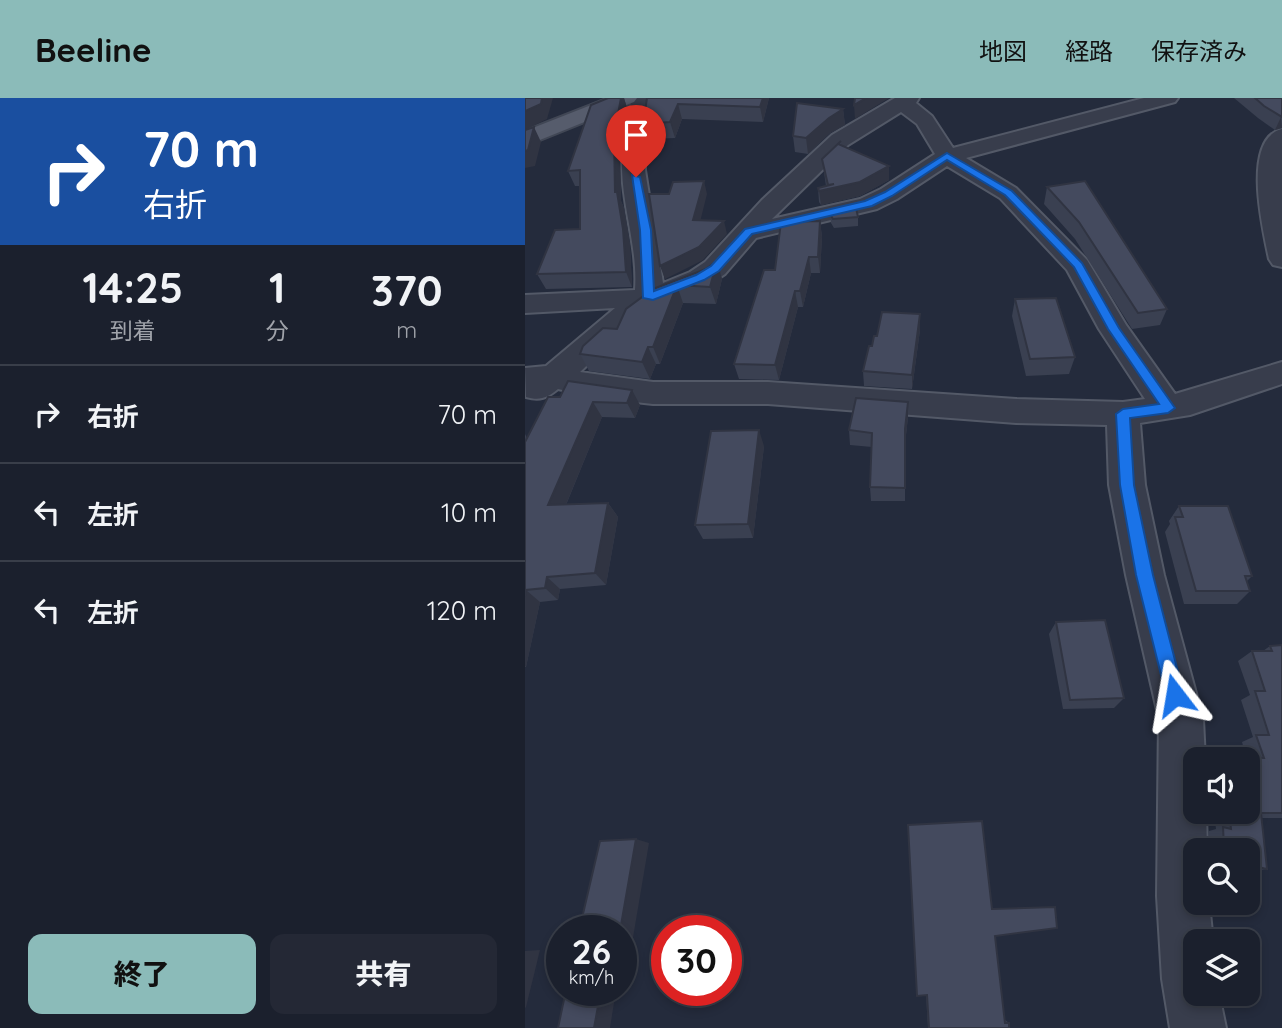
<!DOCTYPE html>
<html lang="ja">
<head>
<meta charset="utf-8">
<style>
	:root { --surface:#1b202d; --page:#242835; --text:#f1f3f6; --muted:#a0a3aa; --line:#393e49; --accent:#8bbbb9 }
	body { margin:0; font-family:Quicksand,"Noto Sans JP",sans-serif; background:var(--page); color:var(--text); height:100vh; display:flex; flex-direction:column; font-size:26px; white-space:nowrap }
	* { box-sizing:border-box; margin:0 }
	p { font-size:23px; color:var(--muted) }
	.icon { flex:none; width:38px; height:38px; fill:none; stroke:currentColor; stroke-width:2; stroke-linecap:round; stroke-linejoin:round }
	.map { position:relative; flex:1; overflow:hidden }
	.side { display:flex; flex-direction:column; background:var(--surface); width:525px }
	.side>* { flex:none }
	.guide { background:#1a4fa0; color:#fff; overflow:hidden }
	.tools { position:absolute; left:658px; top:649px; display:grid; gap:14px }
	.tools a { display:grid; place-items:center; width:77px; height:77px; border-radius:14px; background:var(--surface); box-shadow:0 4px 10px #0003,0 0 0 2px var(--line); font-size:35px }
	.speed { position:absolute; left:21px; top:817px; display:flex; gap:14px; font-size:35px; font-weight:700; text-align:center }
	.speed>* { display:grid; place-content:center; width:91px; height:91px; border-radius:50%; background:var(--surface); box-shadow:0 4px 10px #0003,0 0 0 2px var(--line); line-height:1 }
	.speed small { font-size:18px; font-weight:400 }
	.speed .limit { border:10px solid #d22; background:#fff; color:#111 }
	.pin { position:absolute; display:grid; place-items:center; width:60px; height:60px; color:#fff; margin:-72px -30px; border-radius:50% 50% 50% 0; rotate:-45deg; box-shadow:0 0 7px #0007 }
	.pin .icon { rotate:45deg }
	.me { position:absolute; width:77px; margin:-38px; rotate:346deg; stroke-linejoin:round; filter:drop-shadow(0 0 5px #0008) }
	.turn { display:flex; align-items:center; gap:24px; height:147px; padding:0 28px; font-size:32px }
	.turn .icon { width:91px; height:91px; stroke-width:2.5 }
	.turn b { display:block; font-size:49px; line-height:60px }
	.eta { display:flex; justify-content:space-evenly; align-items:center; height:119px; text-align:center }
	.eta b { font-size:42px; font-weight:800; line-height:49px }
	.button { display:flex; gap:14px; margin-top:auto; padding:14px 28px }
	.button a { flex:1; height:80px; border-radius:14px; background:var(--accent); color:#111; font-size:28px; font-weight:800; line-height:80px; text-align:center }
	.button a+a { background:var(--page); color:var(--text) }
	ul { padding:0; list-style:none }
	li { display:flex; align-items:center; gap:21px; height:98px; padding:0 28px; border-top:2px solid var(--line) }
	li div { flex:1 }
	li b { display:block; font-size:26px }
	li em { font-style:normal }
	header { display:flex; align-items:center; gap:42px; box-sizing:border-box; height:98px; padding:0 35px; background:var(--accent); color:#111 }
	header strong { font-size:33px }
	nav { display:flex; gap:38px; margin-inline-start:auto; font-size:24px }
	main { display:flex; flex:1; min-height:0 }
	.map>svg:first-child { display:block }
</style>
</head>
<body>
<header>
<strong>Beeline</strong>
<nav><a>地図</a><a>経路</a><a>保存済み</a></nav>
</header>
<main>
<section class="side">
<div class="guide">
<div class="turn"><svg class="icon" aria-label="right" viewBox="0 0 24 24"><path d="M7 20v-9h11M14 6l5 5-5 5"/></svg><div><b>70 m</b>右折</div></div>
</div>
<div class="eta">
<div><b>14:25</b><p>到着</p></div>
<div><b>1</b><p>分</p></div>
<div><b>370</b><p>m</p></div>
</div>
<ul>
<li><svg class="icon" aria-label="right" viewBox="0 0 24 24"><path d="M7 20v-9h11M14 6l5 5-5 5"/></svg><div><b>右折</b></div><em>70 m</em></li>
<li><svg class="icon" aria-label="left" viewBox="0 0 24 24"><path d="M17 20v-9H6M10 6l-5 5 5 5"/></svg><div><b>左折</b></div><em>10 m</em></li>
<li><svg class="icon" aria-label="left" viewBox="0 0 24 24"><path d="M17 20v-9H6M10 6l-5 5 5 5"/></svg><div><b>左折</b></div><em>120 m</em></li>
</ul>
<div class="button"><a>終了</a><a>共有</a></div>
</section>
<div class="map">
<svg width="757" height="930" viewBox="0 0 757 930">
	<rect width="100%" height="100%" fill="#242b3c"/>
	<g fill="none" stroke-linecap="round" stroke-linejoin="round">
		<g stroke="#535967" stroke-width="4">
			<g id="minor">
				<path d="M107 0H127L120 40V72L138 185 165 174 180 164 237 102 307 37 370 0H394L391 5 407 18 428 50 619 0H653L650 4 441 60 491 90 562 162 601 227 650 296 757 264V286L665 317 615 325 620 387 639 477 678 621 680 662H670V714H681L682 752H670V805H684L688 844H670V896H694L701 930H645L637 881 632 798 634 621 601 477 584 387 582 327 491 325 243 306H128L74 300 33 291C22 300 15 303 1 299L0 270 21 268 90 210 0 215V197L110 192C113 151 98 112 97 71 96 46 102 24 107 0ZM376 14 392 26 410 56 356 91 335 101 247 121 323 47ZM422 68 475 100 542 172 574 231 620 301 598 304 491 301 243 284H128L55 274 100 231 134 206 185 186 200 176 231 140 352 111 372 101Z"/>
				<path d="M757 31V169L748 167 744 161C738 132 716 41 757 31Z"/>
			</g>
		</g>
		<g stroke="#414755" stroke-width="4">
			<polygon id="major" points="84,0 112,0 109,4 0,48 0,33"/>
		</g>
		<use href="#minor" fill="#383d4c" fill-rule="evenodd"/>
		<use href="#major" fill="#565c6c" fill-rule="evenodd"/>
	</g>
	<g fill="#3a4051">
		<polygon points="83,0 99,0 102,10 95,53 96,103 99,110 105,147 107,189 21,191 12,176 55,131 55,88 50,88 43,73"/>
		<polygon points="122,0 244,0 238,24 157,21 150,40 123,41 118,26"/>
		<polygon points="709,0 757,0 757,30 750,32 733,20"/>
		<polygon points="318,11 320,27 305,35 283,56 270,54 268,38"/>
		<polygon points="316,43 316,47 364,68 364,82 335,98 296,107 294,104 293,90 301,88 297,61"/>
		<polygon points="522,89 642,211 635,227 607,231 550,141 519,106"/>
		<polygon points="305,116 333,119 333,128 309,130 306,125"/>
		<polygon points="295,123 297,139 295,175 286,175 278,209 273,209 254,282 214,281 209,266 250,172"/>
		<polygon points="192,163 197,181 191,206 158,205 135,266 131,266 125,281 64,273 55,256 92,231 101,211 181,171"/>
		<polygon points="490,201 550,259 544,276 501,278 487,218"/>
		<polygon points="395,232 387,291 339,288 338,273 347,248"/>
		<polygon points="43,283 115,307 110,320 77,319 41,407 83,405 93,419 81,487 35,491 33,502 15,504 1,569 0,569 0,336 2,340 35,299"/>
		<polygon points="383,319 380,346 380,403 346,403 345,389 347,349 325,347 324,332"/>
		<polygon points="239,348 228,440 178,441 170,427"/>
		<polygon points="654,408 727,478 722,483 725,493 712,506 659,506 640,434 645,426 644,423"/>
		<polygon points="531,524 599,600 589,610 538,611 524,536"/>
		<polygon points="757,547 757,720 737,720 742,771 725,774 723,773 723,752 684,752 684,733 691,731 689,714 723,714 723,662 686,662 694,658 721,659 717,644 728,639 716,602 725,597 713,563 727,553 738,553 745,548"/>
		<polygon points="383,731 470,838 479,921 484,925 484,930 403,930 401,897 392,898 392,893"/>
	</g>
	<g fill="#303442">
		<polygon points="17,0 28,0 22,21 0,32 0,13"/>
		<polygon points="96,0 99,0 102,10 95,53 96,103 99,110 105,147 107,189 101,174 90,94 89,37"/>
		<polygon points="238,0 244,0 238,24 235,9"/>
		<polygon points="341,0 364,0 330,21 329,7"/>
		<polygon points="153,6 157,21 150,40 145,24"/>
		<polygon points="318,11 320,27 305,35 283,56 281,40 304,20"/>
		<polygon points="756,19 757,30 750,32"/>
		<polygon points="9,29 16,44 10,68 0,70 0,53"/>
		<polygon points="364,68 364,82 335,98 296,107 294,93"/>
		<polygon points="179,83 182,96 172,136 168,122"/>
		<polygon points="199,123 202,136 178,162 140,181 135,168"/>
		<polygon points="295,123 297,139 295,175 293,159"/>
		<polygon points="284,159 286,175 278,209 275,193"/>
		<polygon points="192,163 197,181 191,206 185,189"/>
		<polygon points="152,187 158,205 135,266 128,249"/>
		<polygon points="270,193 273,209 254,282 250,267"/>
		<polygon points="395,216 395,232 387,291 387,277"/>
		<polygon points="123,249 131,266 125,281 117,264"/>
		<polygon points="107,292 115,307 110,320 102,305"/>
		<polygon points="68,304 77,319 35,421 23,407"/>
		<polygon points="383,304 383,319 380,346 380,331"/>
		<polygon points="234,332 239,348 228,440 223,426"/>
		<polygon points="83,405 93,419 81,487 70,475"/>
		<polygon points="22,479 35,491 33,502 20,490"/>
		<polygon points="1,492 15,504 1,569 0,568 0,498"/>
		<polygon points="111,741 124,745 103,869 96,870 96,833 95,833"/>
		<polygon points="15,852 1,909 0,910 0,853"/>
		<polygon points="76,892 91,892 85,930 69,930"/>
	</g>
	<g fill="#444a5e" stroke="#303442" stroke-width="2">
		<polygon points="0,0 17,0 16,6 0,13"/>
		<polygon points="83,0 96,0 89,37 90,94 92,94 98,131 101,174 12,176 30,132 55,131 55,72 43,73 66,7"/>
		<polygon points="122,0 238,0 235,9 153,6 145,24 118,26"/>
		<polygon points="330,0 341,0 329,7"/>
		<polygon points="730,0 757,0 757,19 739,8"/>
		<polygon points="272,5 318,11 304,20 281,40 268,38"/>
		<polygon points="9,29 3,52 0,53 0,32"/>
		<polygon points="316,43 313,46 364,68 335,84 294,93 293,90 309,86 303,87 297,61"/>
		<polygon points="179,83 168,122 199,123 174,149 135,168 124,96 144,96 148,84"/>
		<polygon points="560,83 642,211 613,215 554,124 522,89"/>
		<polygon points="331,110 333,119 308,121 305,116"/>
		<polygon points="295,123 293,159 284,159 275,193 270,193 250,267 209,266 239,172 250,172 256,124"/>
		<polygon points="192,163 185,189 152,187 128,249 123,249 117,264 55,256 58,248 78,230 92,231 101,211 128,191 181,171"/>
		<polygon points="531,200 550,259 505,261 490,201"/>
		<polygon points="357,214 395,216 387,277 338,273 344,248 347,248 349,238 352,238"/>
		<polygon points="43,283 107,292 102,305 68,304 23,407 83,405 70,475 22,479 20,490 1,492 0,498 0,344 23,299 35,299"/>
		<polygon points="331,300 383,304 380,331 380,390 345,389 347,335 324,332"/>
		<polygon points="234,332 223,426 170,427 186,333"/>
		<polygon points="654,408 703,408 727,478 720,478 725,493 671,493 650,419 658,419"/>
		<polygon points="580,522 599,600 545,602 531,524"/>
		<polygon points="757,547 757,715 736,715 742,771 723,767 723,752 695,752 699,749 698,729 706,731 704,714 723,714 723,662 695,662 694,658 739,660 731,637 744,637 730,593 740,593 727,553 747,553 745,548"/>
		<polygon points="457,723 467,811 530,809 532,830 470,838 480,925 484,925 484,930 404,930 402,897 392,898 383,727"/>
		<polygon points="111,741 95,833 54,833 75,743"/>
		<polygon points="41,892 76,892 69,930 33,930"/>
	</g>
	<polygon fill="#1a73e8" stroke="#114b97" stroke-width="2" points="422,55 487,93 557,165 594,230 650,310 643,315 605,320 609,387 628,477 659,597 656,603 650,606 644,603 641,597 611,477 595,387 591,316 598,311 634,306 583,231 549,169 480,97 422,62 367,98 347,108 227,136 194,173 179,182 128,202 118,200 115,132 107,77 115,79 126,132 129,193 171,177 186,168 220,131 340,103 360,94"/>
</svg>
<div class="tools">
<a><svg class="icon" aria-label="sound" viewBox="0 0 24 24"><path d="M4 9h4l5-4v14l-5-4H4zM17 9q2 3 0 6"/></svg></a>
<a><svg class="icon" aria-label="search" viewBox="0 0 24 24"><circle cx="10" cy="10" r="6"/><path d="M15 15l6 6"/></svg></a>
<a><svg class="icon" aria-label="layers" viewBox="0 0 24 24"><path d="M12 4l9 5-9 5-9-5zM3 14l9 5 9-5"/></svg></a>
</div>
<div class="speed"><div>26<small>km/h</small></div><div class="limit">30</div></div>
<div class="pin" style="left:111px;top:79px;background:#d93025"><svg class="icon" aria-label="arrive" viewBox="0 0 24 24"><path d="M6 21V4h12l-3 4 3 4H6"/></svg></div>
<svg class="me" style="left:650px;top:597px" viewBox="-20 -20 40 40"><path d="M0-17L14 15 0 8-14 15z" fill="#1a73e8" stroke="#fff" stroke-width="4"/></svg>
</div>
</main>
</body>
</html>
